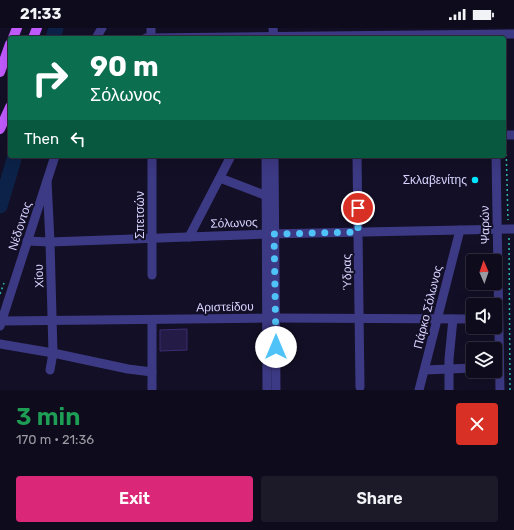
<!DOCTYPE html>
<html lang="en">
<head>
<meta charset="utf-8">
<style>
	:root { --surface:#0e0b1c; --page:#1c1929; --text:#f1f3f6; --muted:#9b9ba3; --line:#2e2b3b; --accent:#db2777 }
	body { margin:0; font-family:Rubik,sans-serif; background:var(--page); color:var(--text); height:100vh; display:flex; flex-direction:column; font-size:15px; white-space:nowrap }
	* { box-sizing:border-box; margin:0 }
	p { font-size:13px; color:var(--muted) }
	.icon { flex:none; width:22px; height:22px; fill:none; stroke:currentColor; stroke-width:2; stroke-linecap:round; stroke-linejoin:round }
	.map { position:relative; height:362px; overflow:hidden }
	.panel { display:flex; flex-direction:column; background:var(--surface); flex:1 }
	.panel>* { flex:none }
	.top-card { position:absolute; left:8px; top:8px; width:498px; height:122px; border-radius:4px; box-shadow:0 4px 16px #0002,0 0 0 1px var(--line); background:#0b6e4f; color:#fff; overflow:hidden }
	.needle { width:26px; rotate:358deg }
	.buttons { position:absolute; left:466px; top:226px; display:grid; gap:8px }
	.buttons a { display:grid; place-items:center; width:36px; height:36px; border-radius:4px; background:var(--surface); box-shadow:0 4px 16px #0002,0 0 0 1px var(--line); font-size:20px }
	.pin { position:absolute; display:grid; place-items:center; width:34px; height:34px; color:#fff; margin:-17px; border:2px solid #fff; border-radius:50%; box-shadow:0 1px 4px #0007 }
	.me { position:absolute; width:44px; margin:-22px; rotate:0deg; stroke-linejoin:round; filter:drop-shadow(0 0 3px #0008) }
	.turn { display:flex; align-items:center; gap:14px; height:84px; padding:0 16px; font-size:18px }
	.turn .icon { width:52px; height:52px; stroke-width:2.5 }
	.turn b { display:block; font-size:28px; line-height:34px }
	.then { display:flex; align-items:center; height:38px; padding:0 16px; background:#0003; gap:8px; font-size:15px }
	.round { display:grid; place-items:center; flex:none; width:42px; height:42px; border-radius:4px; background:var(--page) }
	.summary { display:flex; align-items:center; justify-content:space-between; height:68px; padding:0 16px }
	h1 { font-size:24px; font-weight:600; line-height:30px; color:#1e9e55 }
	.button { display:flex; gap:8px; margin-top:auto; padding:8px 16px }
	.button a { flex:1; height:46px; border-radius:4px; background:var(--accent); color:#fff; font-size:16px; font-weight:600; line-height:46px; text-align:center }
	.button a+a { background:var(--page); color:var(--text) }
	.status { display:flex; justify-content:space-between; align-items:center; height:28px; padding:0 20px; background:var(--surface); direction:ltr }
	.status svg { height:11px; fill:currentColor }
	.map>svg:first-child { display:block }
</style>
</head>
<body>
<div class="status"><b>21:33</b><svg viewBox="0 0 49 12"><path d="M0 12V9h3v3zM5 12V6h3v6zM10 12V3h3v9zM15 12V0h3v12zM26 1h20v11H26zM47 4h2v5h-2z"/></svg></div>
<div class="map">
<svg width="514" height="362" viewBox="0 0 514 362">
	<rect width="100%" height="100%" fill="#130f26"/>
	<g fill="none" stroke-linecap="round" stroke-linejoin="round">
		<g stroke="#0c2248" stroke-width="15">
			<polyline points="53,10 56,0"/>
			<polyline points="0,178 15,128"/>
		</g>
	</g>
	<polygon fill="#241b47" stroke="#3b2d73" points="187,301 187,322 160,323 160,302"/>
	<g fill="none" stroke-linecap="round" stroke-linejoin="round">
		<g stroke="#2fb8b0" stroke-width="1.5" stroke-dasharray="2 3" stroke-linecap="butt">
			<polyline points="504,35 505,98"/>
			<polyline points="506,116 508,192"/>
			<polyline points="509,210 510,362"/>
			<polyline points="0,266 4,255"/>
		</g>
		<g stroke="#3d3a85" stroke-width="9">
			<polyline points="151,0 151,10"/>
			<polyline points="273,0 274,10"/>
			<polyline points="96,10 102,0"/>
			<polyline points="146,10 514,6"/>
			<polyline points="504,107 514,107"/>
			<polyline points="152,128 152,247"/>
			<polyline points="266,128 267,362"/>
			<polyline points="274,128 276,362"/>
			<polyline points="357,128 360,359"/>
			<polyline points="496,128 500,362"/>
			<polyline points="220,150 267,168"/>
			<polyline points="47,153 50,214 53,325 50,342"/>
			<polyline points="189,209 231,128"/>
			<polyline points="27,213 50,214 267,206 514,201"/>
			<polyline points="2,293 275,290 473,291"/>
			<polyline points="0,298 55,128"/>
			<polyline points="0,316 53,325 128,341 152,344"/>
			<polyline points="425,342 473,340"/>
			<polyline points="152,362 152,292"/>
			<polyline points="419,362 460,202"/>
			<polyline points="449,362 449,331 453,291"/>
		</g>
		<g stroke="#c25bff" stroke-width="10">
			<polyline points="13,10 17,0"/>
			<polyline points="33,10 37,0"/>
			<polyline points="0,44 10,16"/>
			<polyline points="0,101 10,79"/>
		</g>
	</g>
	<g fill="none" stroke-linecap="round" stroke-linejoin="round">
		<polyline stroke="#4fc3f7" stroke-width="7" stroke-dasharray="0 12.6" points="276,319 274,206 358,204 358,180"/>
	</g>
	<circle fill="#00e5ff" stroke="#130f26" stroke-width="1.5" cx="475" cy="152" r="4"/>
	<g text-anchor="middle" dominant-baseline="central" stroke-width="4" stroke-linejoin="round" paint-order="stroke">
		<g font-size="12" fill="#d9d4ff" stroke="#130f26" text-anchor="end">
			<text x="467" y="152">Σκλαβενίτης</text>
		</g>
		<g font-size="12" fill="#d9d4ff" stroke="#130f26">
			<text transform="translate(140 187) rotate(-90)">Σπετσών</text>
			<text transform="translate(234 195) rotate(-2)">Σόλωνος</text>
			<text transform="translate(485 197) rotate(-91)">Ψαρών</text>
			<text transform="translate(20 198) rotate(-72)">Νέδοντος</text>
			<text transform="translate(347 244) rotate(-91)">Ύδρας</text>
			<text transform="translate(39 248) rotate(-92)">Χίου</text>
			<text transform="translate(225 279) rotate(-1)">Αριστείδου</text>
			<text transform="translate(428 279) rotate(-76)">Πάρκο Σόλωνος</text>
		</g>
	</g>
</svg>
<div class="buttons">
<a><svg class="needle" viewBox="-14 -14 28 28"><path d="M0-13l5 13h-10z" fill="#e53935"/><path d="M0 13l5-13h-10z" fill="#9b9ba3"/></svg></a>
<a><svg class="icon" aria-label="sound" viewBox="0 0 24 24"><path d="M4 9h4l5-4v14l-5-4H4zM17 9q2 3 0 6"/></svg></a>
<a><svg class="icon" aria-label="layers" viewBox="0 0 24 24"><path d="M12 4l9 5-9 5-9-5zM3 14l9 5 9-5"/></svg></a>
</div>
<div class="pin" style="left:358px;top:180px;background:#d93025"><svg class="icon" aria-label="arrive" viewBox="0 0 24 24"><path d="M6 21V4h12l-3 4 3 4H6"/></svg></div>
<svg class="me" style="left:276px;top:319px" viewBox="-20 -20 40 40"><circle r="19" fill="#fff"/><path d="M0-13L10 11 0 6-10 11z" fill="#4fc3f7"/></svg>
<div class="top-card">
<div class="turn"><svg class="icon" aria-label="right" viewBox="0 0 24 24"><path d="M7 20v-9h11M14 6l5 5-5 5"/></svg><div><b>90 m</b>Σόλωνος</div></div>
<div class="then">Then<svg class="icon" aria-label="left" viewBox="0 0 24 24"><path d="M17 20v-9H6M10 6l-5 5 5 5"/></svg></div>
</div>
</div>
<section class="panel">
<div class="summary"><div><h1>3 min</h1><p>170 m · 21:36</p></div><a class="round" style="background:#d93025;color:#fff"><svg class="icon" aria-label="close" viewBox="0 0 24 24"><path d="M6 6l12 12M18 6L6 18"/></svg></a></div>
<div class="button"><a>Exit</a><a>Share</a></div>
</section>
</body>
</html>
